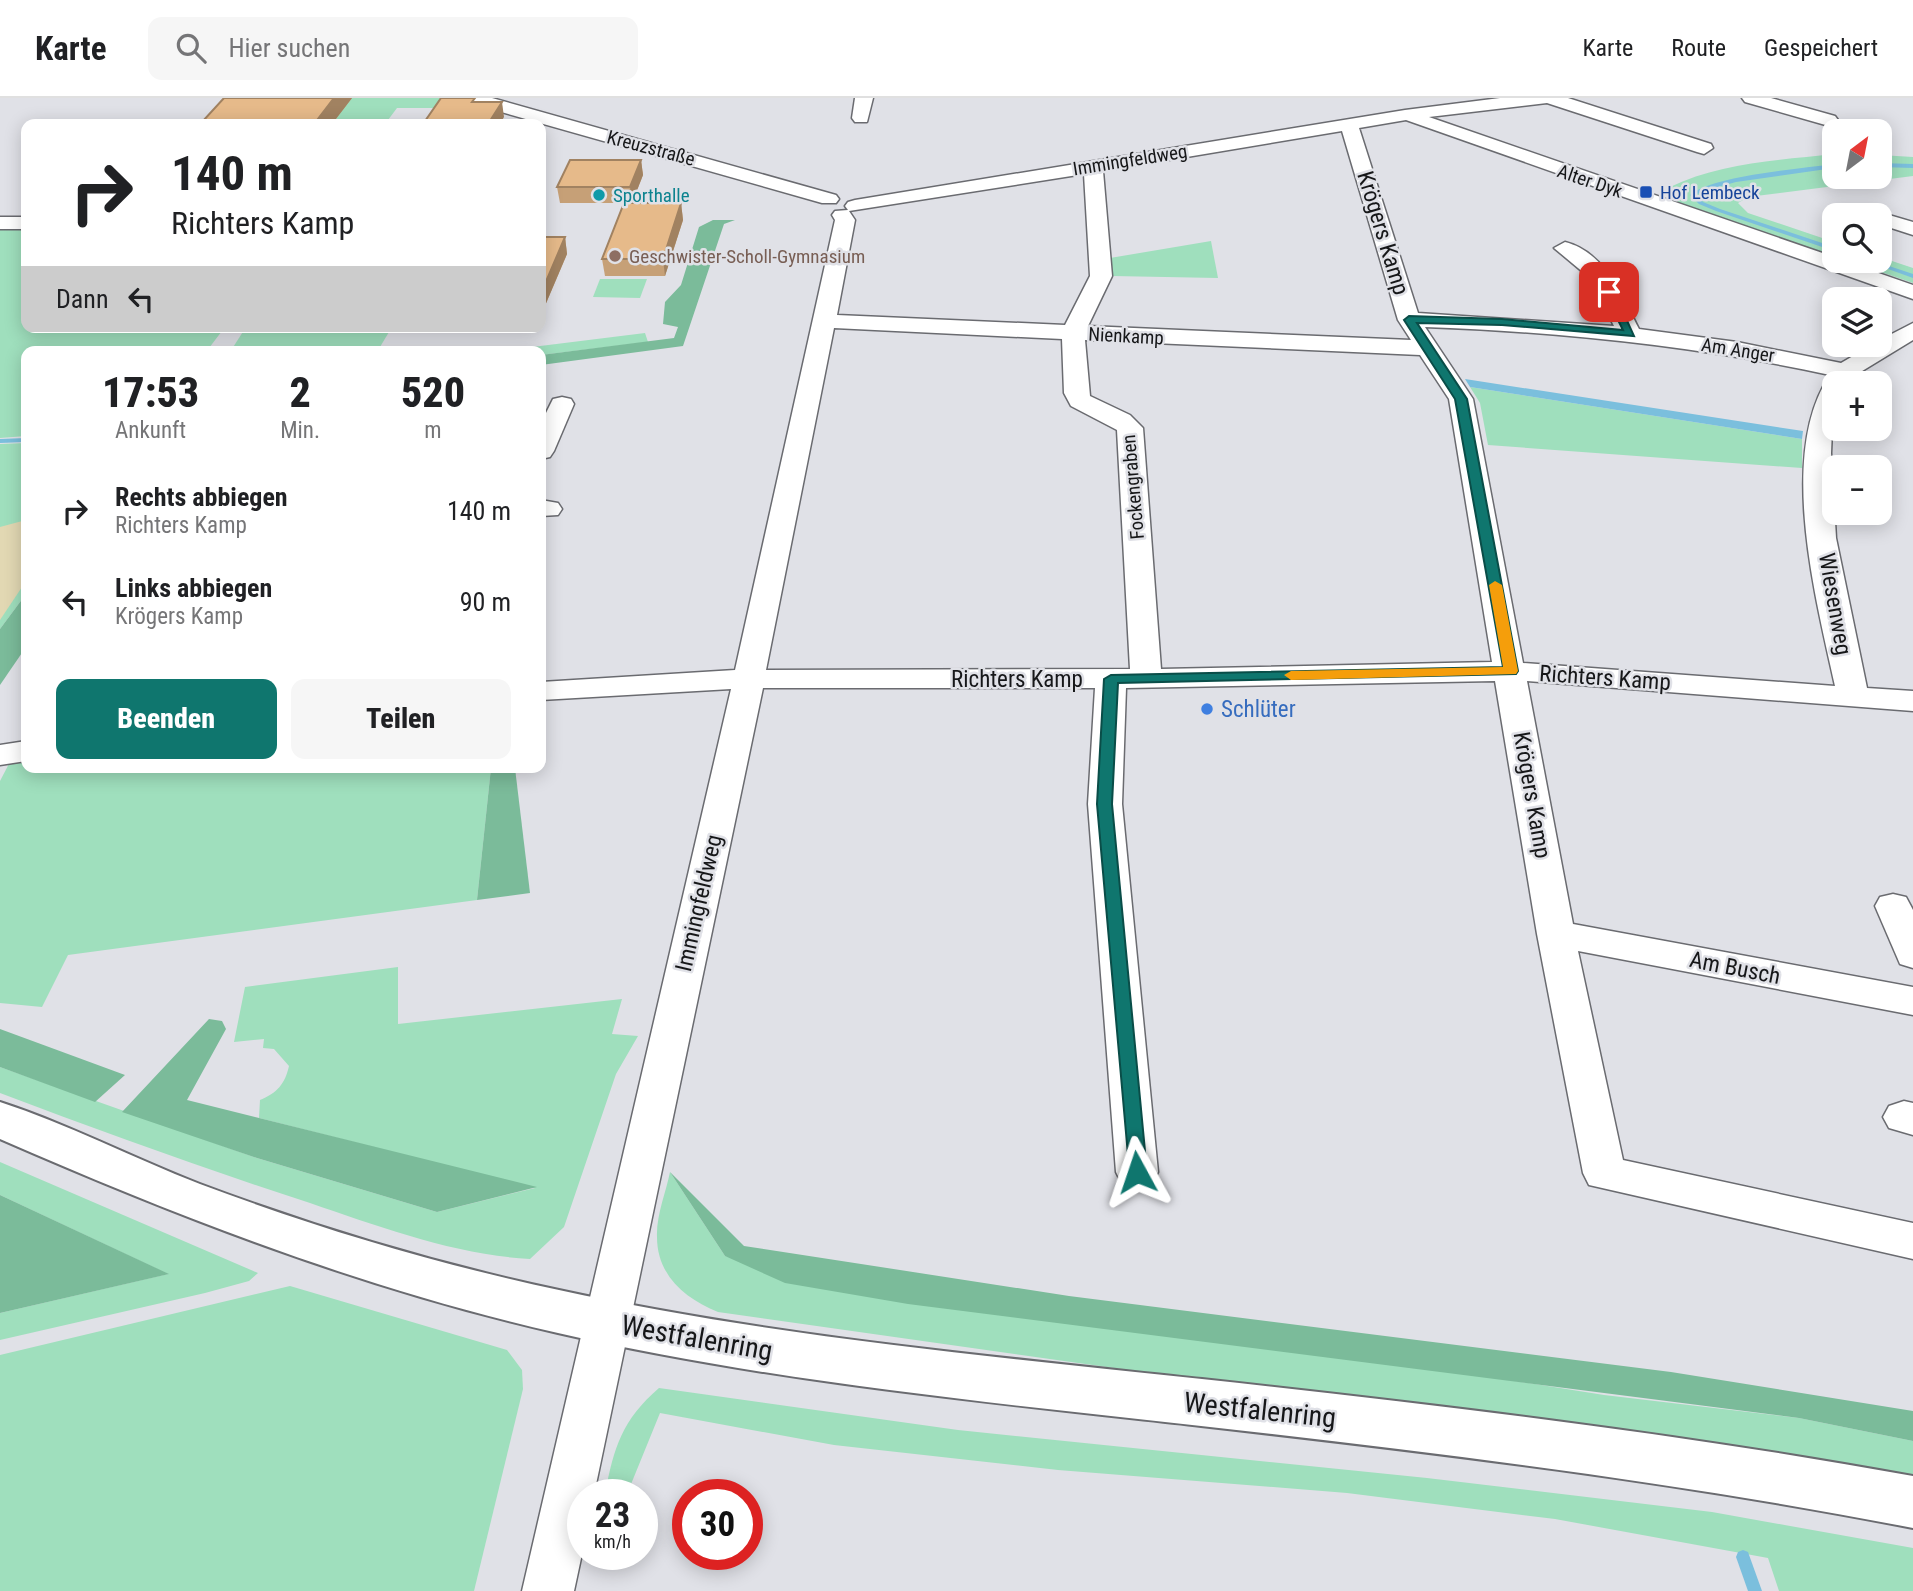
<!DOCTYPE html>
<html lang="de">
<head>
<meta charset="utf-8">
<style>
	:root { --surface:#fff; --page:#f6f6f6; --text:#202124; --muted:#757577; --line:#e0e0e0; --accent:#0f766e }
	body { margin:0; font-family:"Roboto Condensed",sans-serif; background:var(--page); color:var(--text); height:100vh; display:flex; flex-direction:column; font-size:26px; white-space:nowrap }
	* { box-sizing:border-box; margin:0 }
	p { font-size:23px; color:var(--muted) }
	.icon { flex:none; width:38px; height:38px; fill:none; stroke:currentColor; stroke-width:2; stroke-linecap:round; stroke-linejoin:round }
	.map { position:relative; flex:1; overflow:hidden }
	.panel { position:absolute; left:21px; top:248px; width:525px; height:427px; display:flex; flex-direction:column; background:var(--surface); border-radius:14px; box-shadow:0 4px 18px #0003 }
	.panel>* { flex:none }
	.top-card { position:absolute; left:21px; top:21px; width:525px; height:214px; border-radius:14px; box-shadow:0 4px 18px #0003; background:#fff; color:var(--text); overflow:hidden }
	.needle { width:46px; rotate:32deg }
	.controls { position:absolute; left:1822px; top:21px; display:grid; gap:14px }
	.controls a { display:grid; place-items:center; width:70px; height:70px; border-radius:14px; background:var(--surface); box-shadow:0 4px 18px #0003; font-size:35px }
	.speed { position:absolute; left:567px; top:1381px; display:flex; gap:14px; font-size:35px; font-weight:700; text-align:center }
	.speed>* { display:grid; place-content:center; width:91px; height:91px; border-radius:50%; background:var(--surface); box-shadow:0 4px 18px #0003; line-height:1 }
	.speed small { font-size:18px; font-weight:400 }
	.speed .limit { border:10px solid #d22; background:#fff; color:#111 }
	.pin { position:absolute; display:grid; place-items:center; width:60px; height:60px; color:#fff; margin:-30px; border-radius:14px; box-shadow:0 4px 10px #0006 }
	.me { position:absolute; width:77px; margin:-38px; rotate:355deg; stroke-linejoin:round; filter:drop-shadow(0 0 5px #0008) }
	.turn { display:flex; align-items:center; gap:24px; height:147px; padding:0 35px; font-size:32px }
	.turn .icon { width:91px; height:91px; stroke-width:2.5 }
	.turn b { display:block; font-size:49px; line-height:60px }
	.then { display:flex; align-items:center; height:66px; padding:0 35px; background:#0003; gap:14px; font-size:26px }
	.eta { display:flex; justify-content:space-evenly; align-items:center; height:119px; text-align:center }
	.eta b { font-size:42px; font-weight:800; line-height:49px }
	.primary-button { display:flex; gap:14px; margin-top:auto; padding:14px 35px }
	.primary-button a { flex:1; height:80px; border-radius:14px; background:var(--accent); color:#fff; font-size:28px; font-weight:800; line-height:80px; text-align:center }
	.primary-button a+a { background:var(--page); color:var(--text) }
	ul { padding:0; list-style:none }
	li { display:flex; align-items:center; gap:21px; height:91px; padding:0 35px }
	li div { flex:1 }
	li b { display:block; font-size:26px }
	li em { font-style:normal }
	header { display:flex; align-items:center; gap:42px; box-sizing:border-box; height:98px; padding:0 35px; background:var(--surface); border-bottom:2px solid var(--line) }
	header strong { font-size:33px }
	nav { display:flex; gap:38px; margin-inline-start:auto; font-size:24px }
	.search { width:490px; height:63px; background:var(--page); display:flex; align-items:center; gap:18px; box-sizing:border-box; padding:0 24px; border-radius:14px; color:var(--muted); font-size:26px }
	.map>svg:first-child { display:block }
</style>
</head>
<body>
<header>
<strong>Karte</strong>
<div class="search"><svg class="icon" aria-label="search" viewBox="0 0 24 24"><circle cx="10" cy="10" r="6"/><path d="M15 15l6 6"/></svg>Hier suchen</div>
<nav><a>Karte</a><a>Route</a><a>Gespeichert</a></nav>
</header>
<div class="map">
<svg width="1913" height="1493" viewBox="0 0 1913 1493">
	<rect width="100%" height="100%" fill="#e0e1e7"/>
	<g fill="#9fdfbd">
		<polygon points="234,0 445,0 466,10 397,10 385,26 210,26"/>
		<path d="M1834 56V79H1880V57L1913 59V78L1748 99 1738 105 1748 115 1834 144V158L1674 103 1669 96 1670 89C1719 65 1780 62 1834 56Z"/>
		<polygon points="0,132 26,132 26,229 225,229 206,254 26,254 26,338 0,340"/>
		<polygon points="1211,143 1218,180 1112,178 1110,160"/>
		<polygon points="1880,159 1913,170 1913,185 1849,163 1880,163"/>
		<polygon points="600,181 647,181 640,200 593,199"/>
		<polygon points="246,229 392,229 377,254 230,254"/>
		<polygon points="645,235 648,244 541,257 541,254 492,254"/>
		<polygon points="1470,289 1802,341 1802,370 1488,347 1480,305"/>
		<polygon points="26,345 26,496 0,531 0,346"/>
		<polygon points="26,658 26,670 491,670 477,802 68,857 42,909 0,905 0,683 12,660"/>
		<path d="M398 869V926L622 901 612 936 638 938 616 976 564 1129 530 1161C456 1157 380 1129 310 1105 205 1071 103 1034 0 995V969L257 1060 437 1114 535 1090 259 1020 260 1002C277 995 285 986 289 968L274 951 263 950 264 941 234 944 245 889Z"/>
		<polygon points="0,1064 258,1175 249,1183 205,1195 0,1242 0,1215 168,1176 0,1097"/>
		<path d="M670 1074 725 1158 1604 1297 1799 1320 1913 1343V1383L718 1214C686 1201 657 1178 657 1139 656 1118 666 1094 670 1074Z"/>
		<polygon points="290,1188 507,1252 522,1272 523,1291 474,1493 0,1493 0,1257"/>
		<path d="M659 1290 958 1332 1427 1380 1712 1414 1913 1450V1493H1779L1768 1460 1555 1421 1347 1395 1058 1372 834 1347 660 1315 627 1396H605C614 1349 622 1322 659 1290Z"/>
	</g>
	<g fill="#7bbb9a">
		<polygon points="713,122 735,122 724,126 683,248 541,267 541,257 674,240 678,229 663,226 665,204 681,187 699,129"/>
		<polygon points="26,496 26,549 0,587 0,531"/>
		<polygon points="491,670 515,670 530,795 477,802"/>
		<polygon points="209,921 222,923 226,931 187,1002 537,1089 437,1114 257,1060 122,1014"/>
		<polygon points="0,931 125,977 95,1004 0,969"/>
		<polygon points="670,1074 744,1148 1069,1198 1671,1274 1913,1313 1913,1343 1799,1320 908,1206 785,1185 725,1158"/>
		<polygon points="0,1097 169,1176 0,1215"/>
	</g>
	<polygon fill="#e2d8b3" points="26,422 26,483 0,522 0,429"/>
	<polygon fill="#7bbfdd" points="1465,281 1803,333 1802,341 1470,289"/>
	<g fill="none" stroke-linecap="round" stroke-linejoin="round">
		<g fill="#7bbfdd" fill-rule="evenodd">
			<polygon points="1880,65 1913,66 1913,70 1880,69"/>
			<path d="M1834 66V70L1736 84 1703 93 1696 97 1703 104 1720 111 1834 149V153L1716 113 1699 106 1690 97C1715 77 1800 71 1834 66Z"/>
			<polygon points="1866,163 1874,163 1913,176 1913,180"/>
			<polygon points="26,340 26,344 0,345 0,341"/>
			<polygon points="1743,1452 1748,1454 1762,1493 1748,1493 1736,1459 1738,1454"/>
		</g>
		<g stroke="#6a6b70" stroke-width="3">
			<g id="street">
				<polygon points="463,0 492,0 836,97 839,101 836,105 822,105 466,4"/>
				<polygon points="855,0 873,0 867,24 855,24 852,20"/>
				<path d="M1500 0H1568L1711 46 1713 50 1704 56 1697 54 1547 5 1429 19 1834 159V163H1844L1913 187V201L1406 22 1359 30 1418 215 1614 228 1590 180 1554 150 1565 144C1605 154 1622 198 1639 231L1737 244 1841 265 1872 247H1880V242L1913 225V242L1854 278 1849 285H1834L1831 355 1836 440 1867 590 1913 593V613L1527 583 1573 826 1913 889V917L1578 853 1623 1062 1913 1125V1161L1589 1087 1583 1075 1537 836 1495 583 1126 590 1122 706 1158 1074 1152 1086 1137 1091 1122 1086 1116 1074 1088 706 1095 590H763L594 1396H583V1451L574 1493H522L731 591 541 602V584L735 572 835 122 832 117 835 113 848 112 845 108 848 104 855 102 1405 12ZM1342 33 1398 222 1411 242 1088 228 1112 178 1103 73ZM1084 76 1090 178 1065 227 837 217 855 122 849 113ZM1425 229C1562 234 1697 248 1830 277 1777 355 1816 501 1835 588L1523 565 1473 301ZM834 230 1062 241 1064 295 1071 308 1117 332 1130 571 766 572ZM1085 242 1420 257 1449 301 1492 564 1161 571 1143 330 1130 317 1090 298Z"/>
				<polygon points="1742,0 1771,0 1835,18 1838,22 1829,28 1745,4"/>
				<polygon points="1889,117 1913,124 1913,137 1882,127 1882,119"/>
				<rect x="0" y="119" width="26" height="12"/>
				<polygon points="562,299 571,301 574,306 554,353 550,359 541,361 541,325 553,301"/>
				<polygon points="541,402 558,405 562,411 558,417 541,418"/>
				<polygon points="26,643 26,663 0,667 0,647"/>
				<polygon points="1893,796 1906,799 1913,812 1913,870 1900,866 1875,808 1880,799"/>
				<polygon points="1904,1003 1913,1005 1913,1037 1889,1030 1883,1019 1889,1008"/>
			</g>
		</g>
		<g stroke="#6a6b70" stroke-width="4">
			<path id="secondary" d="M0 1004C68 1026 133 1060 200 1086 317 1130 437 1166 559 1192 770 1238 987 1258 1202 1281 1440 1307 1677 1335 1913 1378V1430C1677 1384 1440 1355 1201 1328 986 1304 768 1283 558 1235 364 1191 181 1120 0 1041Z"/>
		</g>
		<use href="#street" fill="#fff" fill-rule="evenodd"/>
		<use href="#secondary" fill="#fff" fill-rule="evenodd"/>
	</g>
	<g fill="#c6a077">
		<polygon points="224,0 352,0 332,26 202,26 202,24"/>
		<polygon points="641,62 643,77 632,105 560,105 557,89"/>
		<polygon points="681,105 683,122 665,178 605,178 602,161"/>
		<polygon points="541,139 565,139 567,156 544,210 541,210"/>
	</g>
	<g fill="#a18261">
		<polygon points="334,0 352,0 332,26 314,26"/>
		<polygon points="502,4 504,19 500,26 488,26"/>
		<polygon points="641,62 643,77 632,105 630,89"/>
		<polygon points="681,105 683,122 665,178 663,161"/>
		<polygon points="565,139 567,156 544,210 542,193"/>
	</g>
	<g fill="#e6ba8a" stroke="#a18261" stroke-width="2">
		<polygon points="224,0 334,0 314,26 212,26 214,24 202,24"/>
		<polygon points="441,0 475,0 472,4 502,4 488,26 423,26"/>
		<polygon points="570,62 641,62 630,89 557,89"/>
		<polygon points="624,105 681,105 663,161 602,161"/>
		<polygon points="541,139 565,139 542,193 541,193"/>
	</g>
	<polygon fill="#0f766e" stroke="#0a4d48" stroke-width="2" points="1609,191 1614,194 1634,238 1502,227 1417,225 1467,301 1518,573 1516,576 1118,585 1112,706 1147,1074 1144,1080 1130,1080 1097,706 1104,581 1111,577 1503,569 1455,301 1404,222 1409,218 1502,221 1623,232 1604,194"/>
	<polygon fill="#f59e0b" points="1495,483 1502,487 1518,573 1516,576 1291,582 1284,577 1291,573 1503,569 1489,487"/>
	<rect fill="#1a4fb4" stroke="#e0e1e7" stroke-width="2.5" x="1639" y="87" width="14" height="14" rx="3.5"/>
	<circle fill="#0f9aa8" stroke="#e0e1e7" stroke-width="2.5" cx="599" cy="97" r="7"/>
	<circle fill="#8d6e63" stroke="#e0e1e7" stroke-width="2.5" cx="615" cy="158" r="7"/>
	<circle fill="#3f7fe0" stroke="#e0e1e7" stroke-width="2.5" cx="1207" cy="611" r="7"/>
	<g text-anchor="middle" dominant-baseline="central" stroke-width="5" stroke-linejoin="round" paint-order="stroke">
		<g font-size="19" fill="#161719" stroke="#e0e1e7">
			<text transform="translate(651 50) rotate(15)">Kreuzstraße</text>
			<text transform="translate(1130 62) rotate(-9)">Immingfeldweg</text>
			<text transform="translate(1590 83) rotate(19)">Alter Dyk</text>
			<text transform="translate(1126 238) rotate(3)">Nienkamp</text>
			<text transform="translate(1738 252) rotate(9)">Am Anger</text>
			<text transform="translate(1133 389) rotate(-95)">Fockengraben</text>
		</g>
		<g font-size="19" fill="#164399" stroke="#e0e1e7" text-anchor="start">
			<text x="1660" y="94">Hof Lembeck</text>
		</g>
		<g font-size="19" fill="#0d838f" stroke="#e0e1e7" text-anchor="start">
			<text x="613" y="97">Sporthalle</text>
		</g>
		<g font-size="19" fill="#785e54" stroke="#e0e1e7" text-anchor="start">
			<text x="629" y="158">Geschwister-Scholl-Gymnasium</text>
		</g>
		<g font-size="23" fill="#161719" stroke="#e0e1e7">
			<text transform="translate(1383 135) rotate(73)">Krögers Kamp</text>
			<text transform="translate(1835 506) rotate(80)">Wiesenweg</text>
			<text transform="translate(1605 580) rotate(4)">Richters Kamp</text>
			<text x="1017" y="581">Richters Kamp</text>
			<text transform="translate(1532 697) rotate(80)">Krögers Kamp</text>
			<text transform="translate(699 805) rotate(-77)">Immingfeldweg</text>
			<text transform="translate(1735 870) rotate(11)">Am Busch</text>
		</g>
		<g font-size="23" fill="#366cbe" stroke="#e0e1e7" text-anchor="start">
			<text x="1221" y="611">Schlüter</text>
		</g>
		<g font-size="28" fill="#161719" stroke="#e0e1e7">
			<text transform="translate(697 1240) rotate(10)">Westfalenring</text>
			<text transform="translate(1260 1312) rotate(6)">Westfalenring</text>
		</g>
	</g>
</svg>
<div class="controls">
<a><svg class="needle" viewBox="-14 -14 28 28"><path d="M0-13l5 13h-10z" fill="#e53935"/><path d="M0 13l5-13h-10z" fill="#757577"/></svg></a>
<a><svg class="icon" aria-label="search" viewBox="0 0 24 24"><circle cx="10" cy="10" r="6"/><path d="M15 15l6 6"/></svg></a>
<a><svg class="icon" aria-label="layers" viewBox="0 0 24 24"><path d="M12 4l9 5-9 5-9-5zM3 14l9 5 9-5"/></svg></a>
<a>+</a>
<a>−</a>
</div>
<div class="speed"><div>23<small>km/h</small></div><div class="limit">30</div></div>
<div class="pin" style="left:1609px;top:194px;background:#d93025"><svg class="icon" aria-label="arrive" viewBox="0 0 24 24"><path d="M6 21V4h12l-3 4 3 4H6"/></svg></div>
<svg class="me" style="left:1137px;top:1074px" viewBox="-20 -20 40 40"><path d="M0-17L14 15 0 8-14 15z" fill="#0f766e" stroke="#fff" stroke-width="4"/></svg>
<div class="top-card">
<div class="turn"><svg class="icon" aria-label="right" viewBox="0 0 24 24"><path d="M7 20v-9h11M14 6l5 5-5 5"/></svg><div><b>140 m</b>Richters Kamp</div></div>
<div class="then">Dann<svg class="icon" aria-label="left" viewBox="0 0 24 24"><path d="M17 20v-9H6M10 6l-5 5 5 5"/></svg></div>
</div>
<section class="panel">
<div class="eta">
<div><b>17:53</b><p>Ankunft</p></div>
<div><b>2</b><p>Min.</p></div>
<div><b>520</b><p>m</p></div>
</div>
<ul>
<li><svg class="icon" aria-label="right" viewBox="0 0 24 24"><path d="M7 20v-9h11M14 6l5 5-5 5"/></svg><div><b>Rechts abbiegen</b><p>Richters Kamp</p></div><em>140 m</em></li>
<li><svg class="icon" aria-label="left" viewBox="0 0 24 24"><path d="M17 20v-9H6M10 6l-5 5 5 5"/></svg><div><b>Links abbiegen</b><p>Krögers Kamp</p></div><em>90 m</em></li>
</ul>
<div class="primary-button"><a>Beenden</a><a>Teilen</a></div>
</section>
</div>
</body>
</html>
